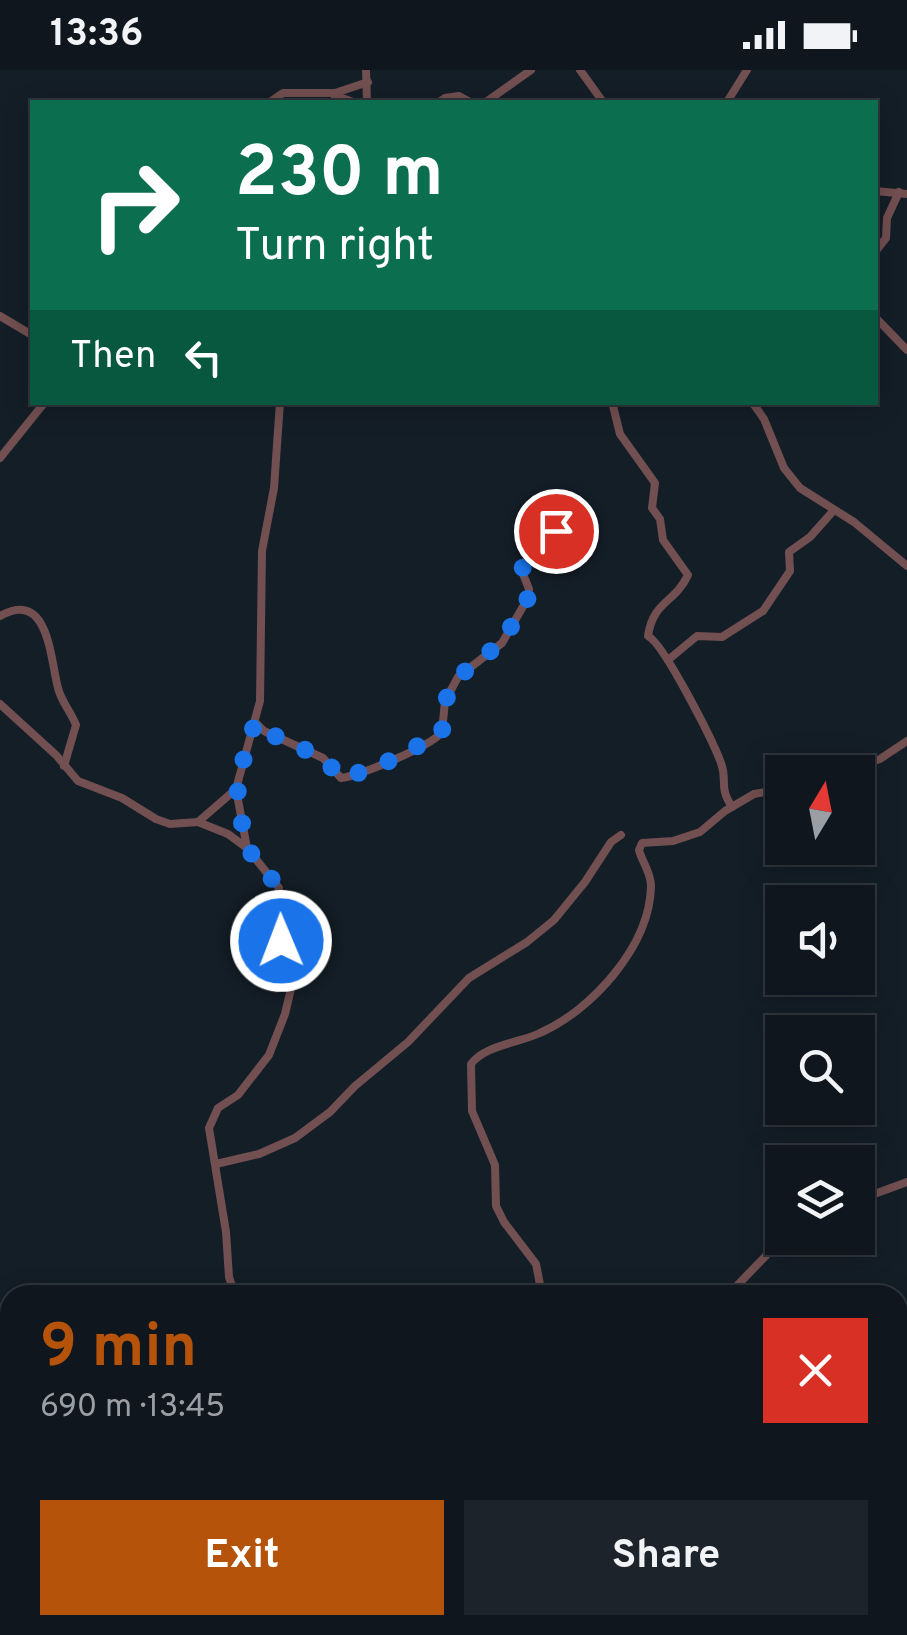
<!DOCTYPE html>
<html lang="en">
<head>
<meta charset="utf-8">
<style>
	:root { --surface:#0f161d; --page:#1d232a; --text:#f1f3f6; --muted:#9b9fa4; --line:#2f353b; --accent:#b45309 }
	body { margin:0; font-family:Overpass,sans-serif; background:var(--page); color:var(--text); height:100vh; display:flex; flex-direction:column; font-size:38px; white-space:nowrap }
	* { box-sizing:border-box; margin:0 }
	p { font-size:32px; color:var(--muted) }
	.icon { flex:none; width:55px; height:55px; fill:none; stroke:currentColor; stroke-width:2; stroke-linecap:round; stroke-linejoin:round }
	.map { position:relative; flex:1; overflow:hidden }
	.sheet { position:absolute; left:0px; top:1215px; width:908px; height:350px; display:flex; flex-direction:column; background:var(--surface); border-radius:30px 30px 0 0; box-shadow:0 5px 25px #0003,0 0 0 2px var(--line) }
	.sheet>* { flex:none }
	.hud { position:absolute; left:30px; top:30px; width:848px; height:305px; border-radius:0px; box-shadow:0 5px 25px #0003,0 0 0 2px var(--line); background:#0b6e4f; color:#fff; overflow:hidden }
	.needle { width:65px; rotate:10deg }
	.controls { position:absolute; left:765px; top:685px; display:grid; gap:20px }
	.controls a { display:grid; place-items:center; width:110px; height:110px; border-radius:0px; background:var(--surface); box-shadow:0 5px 25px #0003,0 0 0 2px var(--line); font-size:50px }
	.pin { position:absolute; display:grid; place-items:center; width:85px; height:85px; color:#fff; margin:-42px; border:5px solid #fff; border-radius:50%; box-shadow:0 2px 10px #0007 }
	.me { position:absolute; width:110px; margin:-55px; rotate:359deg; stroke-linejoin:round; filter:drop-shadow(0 0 8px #0008) }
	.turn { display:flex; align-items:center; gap:35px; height:210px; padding:0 40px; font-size:45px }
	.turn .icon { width:130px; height:130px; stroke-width:2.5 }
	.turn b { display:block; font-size:70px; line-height:85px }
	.then { display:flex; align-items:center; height:95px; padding:0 40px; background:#0003; gap:20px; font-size:38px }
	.round { display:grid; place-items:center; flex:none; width:105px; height:105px; border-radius:0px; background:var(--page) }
	.overview { display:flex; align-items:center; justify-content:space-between; height:170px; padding:0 40px }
	h1 { font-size:60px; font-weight:700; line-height:75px; color:var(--accent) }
	.primary-button { display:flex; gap:20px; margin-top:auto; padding:20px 40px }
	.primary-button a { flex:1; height:115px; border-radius:0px; background:var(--accent); color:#fff; font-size:40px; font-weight:700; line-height:115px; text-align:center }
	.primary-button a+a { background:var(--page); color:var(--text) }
	.status { display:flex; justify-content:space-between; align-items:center; height:70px; padding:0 50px; background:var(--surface); direction:ltr }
	.status svg { height:28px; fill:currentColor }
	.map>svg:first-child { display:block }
</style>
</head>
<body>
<div class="status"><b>13:36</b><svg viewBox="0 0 49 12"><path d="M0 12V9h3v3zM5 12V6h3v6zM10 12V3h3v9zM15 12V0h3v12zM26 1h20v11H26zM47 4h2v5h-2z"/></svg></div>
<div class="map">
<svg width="907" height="1565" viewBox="0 0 907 1565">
	<rect width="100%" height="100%" fill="#141e27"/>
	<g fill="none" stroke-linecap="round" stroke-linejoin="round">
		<g stroke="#724f50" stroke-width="8">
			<polyline points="366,0 367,32"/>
			<polyline points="580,0 603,32"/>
			<polyline points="334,25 353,32"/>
			<polyline points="270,32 283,23 335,23 368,12"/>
			<polyline points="439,32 445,28 459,26 470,32"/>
			<polyline points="486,32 531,0"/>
			<polyline points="727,32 747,0"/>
			<polyline points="875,121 907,124"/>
			<polyline points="875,182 886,168 887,148 899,122"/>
			<polyline points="0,246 32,265"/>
			<polyline points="875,247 907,280"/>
			<path d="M612 332 620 364 655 413 652 438 660 449 663 470 688 505C675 533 653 531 648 566 664 574 713 671 721 693 728 712 718 715 732 737"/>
			<polyline points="752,332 764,349 784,398 800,418 854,452 907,496"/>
			<polyline points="0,388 45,332"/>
			<path d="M0 546C49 519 50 588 58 618 61 631 71 642 76 655L64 696"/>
			<polyline points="668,590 697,566 722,567 763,541 790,501 789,482 810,467 834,440"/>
			<polyline points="0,634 56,685 78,711 122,728 156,749 170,754 198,752 236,719 260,631 262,481 274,418 280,332"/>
			<path d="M255 652 264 661 323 688 341 708C361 705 430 677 442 662L445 631 458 607 502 573 528 528 529 519 521 499 524 493 542 479 553 462 595 466"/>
			<polyline points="839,702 880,689 907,671"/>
			<polyline points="236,719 247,778 279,818 281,871 293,910 285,944 269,985 238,1025 218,1038 209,1058 226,1162 229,1207 232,1216 243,1225"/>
			<polyline points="198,752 228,764 247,778"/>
			<polyline points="216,1094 259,1084 295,1068 330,1042 355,1016 408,972 469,908 527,872 554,850 585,812 611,772 621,765"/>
			<polyline points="858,1130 907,1112"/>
			<path d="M542 1225 536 1194 504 1152 496 1136 495 1095 472 1041 471 994C485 975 519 973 540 963 592 940 650 876 651 816 651 802 642 792 639 780L642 773 673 771 700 762 725 741 754 724 782 719"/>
			<polyline points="728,1225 783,1168"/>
			<polyline points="898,1497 900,1477 907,1471"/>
			<polyline points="375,1565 376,1555"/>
			<polyline points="557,1565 571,1562 576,1555"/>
			<polyline points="886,1565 892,1555"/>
		</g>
	</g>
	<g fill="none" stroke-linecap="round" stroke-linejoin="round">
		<polyline stroke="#1a73e8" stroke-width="18" stroke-dasharray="0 32.4" points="281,871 279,818 247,778 237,728 240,701 255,652 264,661 323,688 341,708 381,696 403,682 438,668 442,662 445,631 458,607 502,572 528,528 529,519 522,495 539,482 556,461"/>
	</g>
</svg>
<div class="controls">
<a><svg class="needle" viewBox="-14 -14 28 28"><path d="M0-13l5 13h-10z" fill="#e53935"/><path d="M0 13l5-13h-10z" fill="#9b9fa4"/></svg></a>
<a><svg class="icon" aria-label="sound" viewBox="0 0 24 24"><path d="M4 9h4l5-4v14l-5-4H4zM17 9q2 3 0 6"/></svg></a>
<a><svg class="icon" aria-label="search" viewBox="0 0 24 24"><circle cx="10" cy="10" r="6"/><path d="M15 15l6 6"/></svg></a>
<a><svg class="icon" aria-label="layers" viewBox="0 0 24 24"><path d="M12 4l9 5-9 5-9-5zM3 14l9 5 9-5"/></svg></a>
</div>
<div class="pin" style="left:556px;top:461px;background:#d93025"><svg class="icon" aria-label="arrive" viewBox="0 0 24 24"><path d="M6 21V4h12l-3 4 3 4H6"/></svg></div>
<svg class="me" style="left:281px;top:871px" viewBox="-20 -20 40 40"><circle r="17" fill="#1a73e8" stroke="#fff" stroke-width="3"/><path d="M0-11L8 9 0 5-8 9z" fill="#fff"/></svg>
<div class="hud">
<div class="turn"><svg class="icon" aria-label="right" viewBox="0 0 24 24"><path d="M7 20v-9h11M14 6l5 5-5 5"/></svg><div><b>230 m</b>Turn right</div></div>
<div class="then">Then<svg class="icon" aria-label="left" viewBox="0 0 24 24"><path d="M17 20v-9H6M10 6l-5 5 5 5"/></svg></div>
</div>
<section class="sheet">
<div class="overview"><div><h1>9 min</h1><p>690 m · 13:45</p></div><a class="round" style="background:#d93025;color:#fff"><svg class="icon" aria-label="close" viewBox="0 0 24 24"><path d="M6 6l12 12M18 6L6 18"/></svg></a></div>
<div class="primary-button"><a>Exit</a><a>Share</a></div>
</section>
</div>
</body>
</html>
